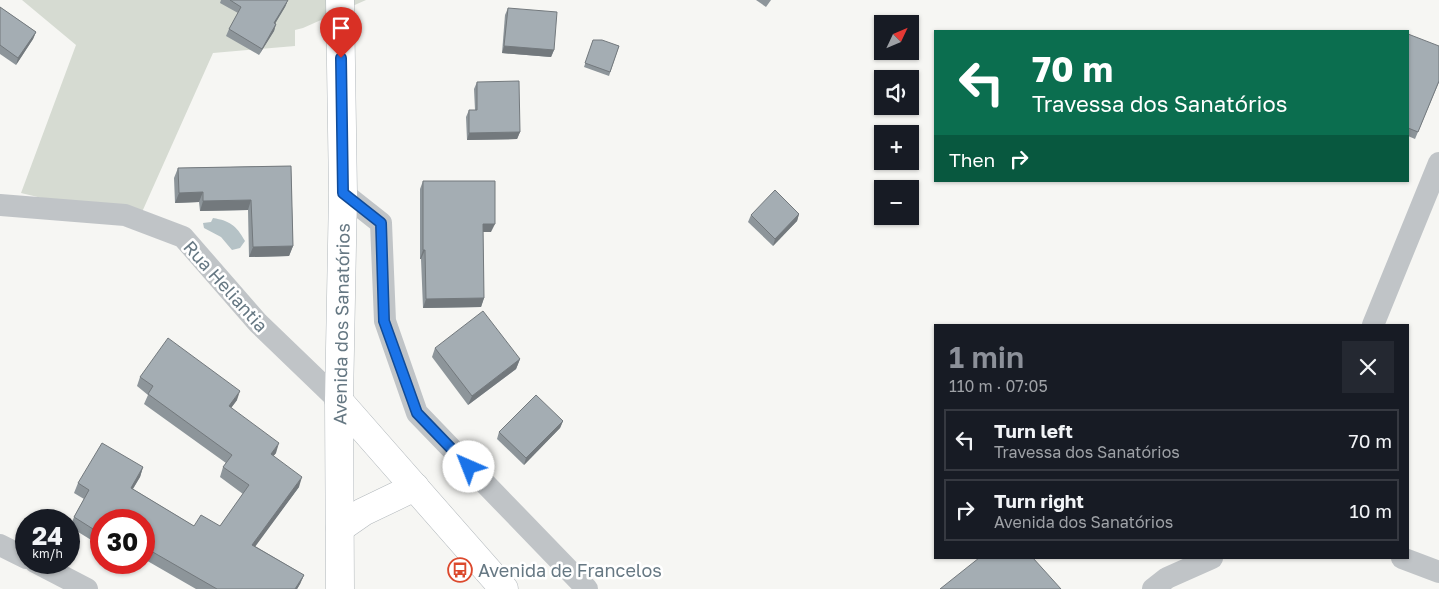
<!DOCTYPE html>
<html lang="en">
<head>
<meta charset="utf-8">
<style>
	:root { --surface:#171b24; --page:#242831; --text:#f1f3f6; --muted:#9ea1a6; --line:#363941; --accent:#8c9099 }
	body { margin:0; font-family:"Golos Text",sans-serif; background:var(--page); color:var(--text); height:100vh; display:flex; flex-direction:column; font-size:19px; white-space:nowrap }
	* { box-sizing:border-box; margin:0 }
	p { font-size:16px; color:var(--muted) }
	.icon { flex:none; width:28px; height:28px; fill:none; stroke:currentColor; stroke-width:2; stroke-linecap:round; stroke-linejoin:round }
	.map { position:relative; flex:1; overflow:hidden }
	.panel { position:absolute; left:934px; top:324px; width:475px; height:235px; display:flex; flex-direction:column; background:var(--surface); border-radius:0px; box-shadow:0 1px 4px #0004 }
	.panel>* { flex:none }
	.guide { position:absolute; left:934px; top:30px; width:475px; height:152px; border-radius:0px; box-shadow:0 1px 4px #0004; background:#0b6e4f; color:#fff; overflow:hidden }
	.needle { width:32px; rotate:46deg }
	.buttons { position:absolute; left:874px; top:15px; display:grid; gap:10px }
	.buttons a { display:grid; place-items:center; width:45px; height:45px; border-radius:0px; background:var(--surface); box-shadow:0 1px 4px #0004; font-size:25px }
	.speed { position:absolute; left:15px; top:509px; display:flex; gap:10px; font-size:25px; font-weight:700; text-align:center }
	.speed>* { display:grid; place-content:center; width:65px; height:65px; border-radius:50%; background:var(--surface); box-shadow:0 1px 4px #0004; line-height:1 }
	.speed small { font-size:12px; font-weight:400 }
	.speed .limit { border:8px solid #d22; background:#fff; color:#111 }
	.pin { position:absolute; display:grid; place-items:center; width:42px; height:42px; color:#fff; margin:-51px -21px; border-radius:50% 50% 50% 0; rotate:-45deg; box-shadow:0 0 5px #0007 }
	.pin .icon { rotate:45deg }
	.me { position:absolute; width:55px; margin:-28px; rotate:316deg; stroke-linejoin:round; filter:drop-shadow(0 0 4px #0008) }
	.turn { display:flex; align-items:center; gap:18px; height:105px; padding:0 15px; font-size:22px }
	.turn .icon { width:65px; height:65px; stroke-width:2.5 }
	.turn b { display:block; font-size:35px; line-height:42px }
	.then { display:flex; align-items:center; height:48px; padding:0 15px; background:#0003; gap:10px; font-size:19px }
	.round { display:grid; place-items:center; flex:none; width:52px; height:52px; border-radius:0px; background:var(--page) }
	.headline { display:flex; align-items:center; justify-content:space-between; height:85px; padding:0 15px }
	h1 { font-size:30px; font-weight:600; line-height:38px; color:var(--accent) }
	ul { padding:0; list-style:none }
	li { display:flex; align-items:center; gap:15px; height:62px; margin:0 10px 8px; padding:0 5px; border:2px solid var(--line); border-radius:0px }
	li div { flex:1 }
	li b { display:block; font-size:19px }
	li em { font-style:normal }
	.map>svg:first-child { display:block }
</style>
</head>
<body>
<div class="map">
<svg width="1439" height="589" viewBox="0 0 1439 589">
	<rect width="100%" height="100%" fill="#f6f6f3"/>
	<polygon fill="#d6dbd2" points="22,0 366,0 303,28 295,30 295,46 213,53 138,221 21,193 76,45"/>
	<path fill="#b5c2c6" d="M213 218C230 221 236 225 245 241L240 248 232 250 221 237 204 228 203 223 211 222Z"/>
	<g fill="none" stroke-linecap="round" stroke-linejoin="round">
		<g stroke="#b2b8bc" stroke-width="29">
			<g id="secondary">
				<polyline points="340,0 343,193 339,401 340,589"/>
				<polyline points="339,401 504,589"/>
				<polyline points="340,528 363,512 415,487"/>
			</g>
		</g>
		<g stroke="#c0c4c7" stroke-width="22">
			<polyline points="343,193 381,223 385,321 417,413 587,589"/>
			<polyline points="0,205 125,215 183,237 258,323 339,401"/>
			<polyline points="1373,325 1439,163"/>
			<polyline points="0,545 26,558"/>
			<polyline points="1402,558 1439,572"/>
			<polyline points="35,562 87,589"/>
			<polyline points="1153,589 1167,578 1212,558"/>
		</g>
		<use href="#secondary" stroke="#fff" stroke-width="28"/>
	</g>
	<g fill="#8d959a">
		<polygon points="221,0 288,0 285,7 275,24 276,24 274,31 259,55 226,36 229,29 238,13 220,3"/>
		<polygon points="756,0 771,0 766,7"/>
		<polygon points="0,7 36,32 33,39 16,65 0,54"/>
		<polygon points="508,8 554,50 551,57 502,53 505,15"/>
		<polygon points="1408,34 1439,82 1415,139 1408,136"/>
		<polygon points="593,40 619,46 609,76 584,67"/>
		<polygon points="477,82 520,132 517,139 467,140 466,117 469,110 475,110 474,89"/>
		<polygon points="291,166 293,246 289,256 249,257 248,210 200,211 199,202 175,203 174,178 178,168"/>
		<polygon points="423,181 491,232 483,232 484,298 481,307 423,308 421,259 420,259 420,189"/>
		<polygon points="799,214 797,221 773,246 748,222 751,215"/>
		<polygon points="435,348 520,359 516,369 468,405 432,357"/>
		<polygon points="140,377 237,400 231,408 276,453 273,456 299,487 255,546 304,575 300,584 297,589 196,589 144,559 144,520 101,520 101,546 70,527 74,517 84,499 74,493 78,483 143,467 140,477 133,489 194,526 220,526 243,494 220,477 223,467 226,463 144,404 148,395 137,386"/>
		<polygon points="563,421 560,428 524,465 497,439 499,432"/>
	</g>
	<g fill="#73797d">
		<polygon points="288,0 285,7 271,30 274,23"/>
		<polygon points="276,24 274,31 259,55 262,49"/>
		<polygon points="36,32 33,39 16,65 18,58"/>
		<polygon points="504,46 554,50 551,57 502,53"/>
		<polygon points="520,132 517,139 467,140 469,133"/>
		<polygon points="203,192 199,202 175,203 179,193"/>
		<polygon points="251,200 248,210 200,211 203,201"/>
		<polygon points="799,214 797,221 773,246 775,239"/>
		<polygon points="483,224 495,224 491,232 479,232"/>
		<polygon points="293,246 289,256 249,257 253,247"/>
		<polygon points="423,250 425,250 421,259 420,259"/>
		<polygon points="484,298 481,307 423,308 426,299"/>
		<polygon points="520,359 516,369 468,405 472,396"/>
		<polygon points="240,391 237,400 225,416 229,406"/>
		<polygon points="563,421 560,428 524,465 526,458"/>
		<polygon points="279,443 276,453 267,464 271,454"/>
		<polygon points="143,467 140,477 127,498 131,488"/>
		<polygon points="302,477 299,487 249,555 252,545"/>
		<polygon points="304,575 300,584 297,589 295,589"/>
	</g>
	<g fill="#a4adb3" stroke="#73797d">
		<polygon points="230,0 288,0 274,23 276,24 262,49 229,29 241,7"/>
		<polygon points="0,7 36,32 18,58 0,45"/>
		<polygon points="508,8 557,12 554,50 504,46"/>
		<polygon points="1408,34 1439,46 1439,81 1418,132 1408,128"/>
		<polygon points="593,40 602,40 619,46 610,72 585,63"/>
		<polygon points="519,81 520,132 469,133 469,110 477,110 477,82"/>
		<polygon points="291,166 293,246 253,247 251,200 203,201 203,192 179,193 178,168"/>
		<polygon points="423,181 495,181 495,224 483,224 484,298 426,299 425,250 423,250"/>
		<polygon points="775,190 799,214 775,239 751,215"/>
		<polygon points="483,311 520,359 472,396 435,348"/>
		<polygon points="168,338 240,391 229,406 279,443 271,454 302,477 252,545 304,575 295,589 217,589 144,547 144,520 101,520 101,534 74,517 89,490 78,483 102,443 143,467 131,488 194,526 201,515 220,526 249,485 223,467 232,455 148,394 153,386 140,377"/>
		<polygon points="536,395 563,421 526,458 499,432"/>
		<polygon points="979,558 1033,558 1061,589 940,589"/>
	</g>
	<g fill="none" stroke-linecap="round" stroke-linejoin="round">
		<g stroke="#114b97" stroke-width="12">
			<polyline id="route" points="341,58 343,193 381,223 384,321 417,413 469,467"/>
		</g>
		<use href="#route" stroke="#1a73e8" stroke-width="9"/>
	</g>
	<defs>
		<g id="bus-ring" transform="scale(1.25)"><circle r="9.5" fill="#fff" stroke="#dc492d" stroke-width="1.5"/><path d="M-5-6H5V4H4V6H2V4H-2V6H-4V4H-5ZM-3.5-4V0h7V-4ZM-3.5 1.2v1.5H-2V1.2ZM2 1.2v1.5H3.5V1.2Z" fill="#dc492d"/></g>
	</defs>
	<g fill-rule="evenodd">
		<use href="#bus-ring" x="460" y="570"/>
	</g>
	<g text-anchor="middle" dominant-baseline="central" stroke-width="5" stroke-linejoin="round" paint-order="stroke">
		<g font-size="18" fill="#667883" stroke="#fff">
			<text transform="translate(226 286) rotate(48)">Rua Heliantia</text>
			<text transform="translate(341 324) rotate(-89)">Avenida dos Sanatórios</text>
		</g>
		<g font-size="18" fill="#667883" stroke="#fff" text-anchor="start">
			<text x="478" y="570">Avenida de Francelos</text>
		</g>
	</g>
</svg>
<div class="buttons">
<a><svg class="needle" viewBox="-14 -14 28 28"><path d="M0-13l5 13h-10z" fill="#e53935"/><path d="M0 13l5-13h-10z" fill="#9ea1a6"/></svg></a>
<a><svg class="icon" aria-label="sound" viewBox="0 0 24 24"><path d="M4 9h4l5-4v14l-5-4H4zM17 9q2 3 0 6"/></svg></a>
<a>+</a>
<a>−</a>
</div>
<div class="speed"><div>24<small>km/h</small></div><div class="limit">30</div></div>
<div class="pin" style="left:341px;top:58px;background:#d93025"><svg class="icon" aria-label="arrive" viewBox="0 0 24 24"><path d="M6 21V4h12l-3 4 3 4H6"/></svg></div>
<svg class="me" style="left:469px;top:467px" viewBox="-20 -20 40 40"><circle r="19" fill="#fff"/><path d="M0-13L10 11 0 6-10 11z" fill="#1a73e8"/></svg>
<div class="guide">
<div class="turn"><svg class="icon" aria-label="left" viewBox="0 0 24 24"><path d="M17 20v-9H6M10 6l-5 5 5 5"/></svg><div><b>70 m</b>Travessa dos Sanatórios</div></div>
<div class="then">Then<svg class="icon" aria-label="right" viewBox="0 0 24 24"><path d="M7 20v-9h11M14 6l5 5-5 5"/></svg></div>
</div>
<section class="panel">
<div class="headline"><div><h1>1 min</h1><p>110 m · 07:05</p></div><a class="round"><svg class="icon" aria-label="close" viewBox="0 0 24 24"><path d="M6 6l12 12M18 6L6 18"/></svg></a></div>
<ul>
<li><svg class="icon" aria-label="left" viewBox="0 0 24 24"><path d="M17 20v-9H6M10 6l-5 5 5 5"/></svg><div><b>Turn left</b><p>Travessa dos Sanatórios</p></div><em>70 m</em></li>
<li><svg class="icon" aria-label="right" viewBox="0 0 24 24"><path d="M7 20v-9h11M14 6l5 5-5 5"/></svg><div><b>Turn right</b><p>Avenida dos Sanatórios</p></div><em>10 m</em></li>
</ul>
</section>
</div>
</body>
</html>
